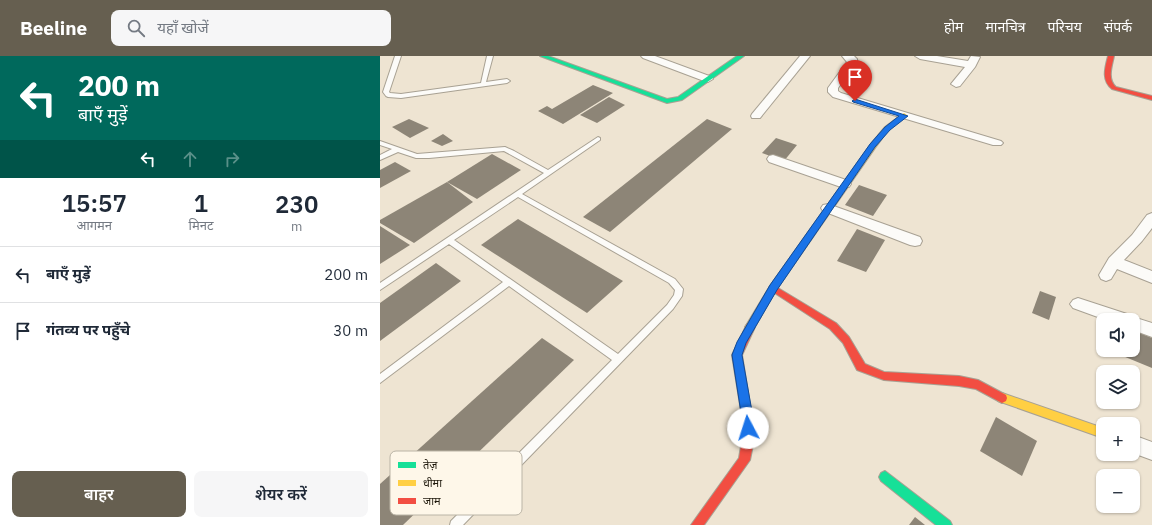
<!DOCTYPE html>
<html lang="hi">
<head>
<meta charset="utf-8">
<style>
	:root { --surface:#fff; --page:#f6f6f7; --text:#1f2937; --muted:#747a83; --line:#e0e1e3; --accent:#665f50 }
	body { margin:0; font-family:"IBM Plex Sans","Noto Sans Devanagari",sans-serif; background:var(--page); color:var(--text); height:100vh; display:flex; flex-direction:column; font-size:15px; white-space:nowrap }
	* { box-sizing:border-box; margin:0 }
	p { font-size:13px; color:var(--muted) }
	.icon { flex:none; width:22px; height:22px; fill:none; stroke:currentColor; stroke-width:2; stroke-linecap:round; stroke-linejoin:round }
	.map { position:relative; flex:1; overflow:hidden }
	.side { display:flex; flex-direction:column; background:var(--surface); width:380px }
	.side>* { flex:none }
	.guide { background:#00695c; color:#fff; overflow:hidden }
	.fabs { position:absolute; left:716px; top:257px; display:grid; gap:8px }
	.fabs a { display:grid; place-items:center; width:44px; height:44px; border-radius:8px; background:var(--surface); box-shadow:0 1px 3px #0004; font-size:20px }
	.pin { position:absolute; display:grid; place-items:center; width:34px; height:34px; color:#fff; margin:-41px -17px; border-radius:50% 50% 50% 0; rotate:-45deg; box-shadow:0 0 4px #0007 }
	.pin .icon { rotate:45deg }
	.me { position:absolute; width:44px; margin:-22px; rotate:355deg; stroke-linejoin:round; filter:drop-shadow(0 0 3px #0008) }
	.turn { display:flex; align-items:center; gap:14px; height:84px; padding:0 12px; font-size:18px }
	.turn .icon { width:52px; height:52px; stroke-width:2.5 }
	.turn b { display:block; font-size:28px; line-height:34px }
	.lanes { display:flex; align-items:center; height:38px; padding:0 12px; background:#0003; justify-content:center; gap:20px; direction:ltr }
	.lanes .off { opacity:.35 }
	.eta { display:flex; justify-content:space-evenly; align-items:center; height:68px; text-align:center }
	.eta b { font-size:24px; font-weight:600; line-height:28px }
	.action { display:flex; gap:8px; margin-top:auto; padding:8px 12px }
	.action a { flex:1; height:46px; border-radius:8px; background:var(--accent); color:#fff; font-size:16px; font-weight:600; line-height:46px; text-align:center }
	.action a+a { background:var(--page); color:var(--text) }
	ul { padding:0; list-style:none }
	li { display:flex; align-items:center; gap:12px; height:56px; padding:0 12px; border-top:1px solid var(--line) }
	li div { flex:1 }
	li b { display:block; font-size:15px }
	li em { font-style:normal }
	header { display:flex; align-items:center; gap:24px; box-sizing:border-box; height:56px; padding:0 20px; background:var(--accent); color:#fff }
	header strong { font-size:19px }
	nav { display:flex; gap:22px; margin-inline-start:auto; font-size:14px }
	.search { width:280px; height:36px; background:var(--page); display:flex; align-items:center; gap:10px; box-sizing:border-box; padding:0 14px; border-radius:8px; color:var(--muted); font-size:15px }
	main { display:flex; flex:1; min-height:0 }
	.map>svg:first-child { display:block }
</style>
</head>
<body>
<header>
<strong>Beeline</strong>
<div class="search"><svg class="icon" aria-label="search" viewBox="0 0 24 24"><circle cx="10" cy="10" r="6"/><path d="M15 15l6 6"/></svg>यहाँ खोजें</div>
<nav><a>होम</a><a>मानचित्र</a><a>परिचय</a><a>संपर्क</a></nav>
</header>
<main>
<section class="side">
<div class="guide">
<div class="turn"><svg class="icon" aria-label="left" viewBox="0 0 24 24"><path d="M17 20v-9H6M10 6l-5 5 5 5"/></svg><div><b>200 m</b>बाएँ मुड़ें</div></div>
<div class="lanes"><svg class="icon" aria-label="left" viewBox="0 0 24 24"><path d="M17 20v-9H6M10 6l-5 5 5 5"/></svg><svg class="icon off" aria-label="ahead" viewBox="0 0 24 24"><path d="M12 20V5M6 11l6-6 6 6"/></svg><svg class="icon off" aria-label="right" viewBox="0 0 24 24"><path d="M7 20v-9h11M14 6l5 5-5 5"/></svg></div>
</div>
<div class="eta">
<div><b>15:57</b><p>आगमन</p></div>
<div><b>1</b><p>मिनट</p></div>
<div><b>230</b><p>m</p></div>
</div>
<ul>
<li><svg class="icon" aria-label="left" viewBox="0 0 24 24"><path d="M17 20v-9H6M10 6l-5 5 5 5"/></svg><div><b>बाएँ मुड़ें</b></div><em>200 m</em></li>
<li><svg class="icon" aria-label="arrive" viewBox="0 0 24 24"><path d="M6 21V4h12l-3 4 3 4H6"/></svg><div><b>गंतव्य पर पहुँचे</b></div><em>30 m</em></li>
</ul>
<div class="action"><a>बाहर</a><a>शेयर करें</a></div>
</section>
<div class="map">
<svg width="772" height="469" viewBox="0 0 772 469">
	<rect width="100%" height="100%" fill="#eee4d2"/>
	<g fill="#8d8577">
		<polygon points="213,29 233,37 183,68 158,55 167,50 172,53"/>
		<polygon points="229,41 245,49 217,67 200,59"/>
		<polygon points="29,63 49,72 30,82 12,71"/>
		<polygon points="327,63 352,73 230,176 203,161"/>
		<polygon points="63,78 73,85 62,90 51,85"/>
		<polygon points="396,82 417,89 404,105 382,97"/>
		<polygon points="112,98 141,114 97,143 67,126"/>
		<polygon points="15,106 31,115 0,132 0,114"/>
		<polygon points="67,126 93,146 34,187 0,167 0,164"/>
		<polygon points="479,129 507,139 493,160 465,149"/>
		<polygon points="138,163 243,225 207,257 101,189"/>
		<polygon points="0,170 30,189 0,208"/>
		<polygon points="477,173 505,184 486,216 457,205"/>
		<polygon points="56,207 81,225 0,285 0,247"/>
		<polygon points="660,235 676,241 669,264 652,257"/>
		<polygon points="753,274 772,282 772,312 738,298 739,294 753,294"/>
		<polygon points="162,282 194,304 23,469 0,469 0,428"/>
		<polygon points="616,361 657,385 642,420 600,395"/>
		<polygon points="535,461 545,469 529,469"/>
	</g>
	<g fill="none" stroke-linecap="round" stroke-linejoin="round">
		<g stroke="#a8a193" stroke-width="2">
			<g id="lane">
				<polygon points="15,0 21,0 9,36 10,37 21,38 101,27 107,0 113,0 106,26 127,23 130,25 127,27 21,42 8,41 6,40 3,36"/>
				<path d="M218 81 220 82V84L142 138 295 223 303 233 302 240 293 253 83 469H70L71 465 232 304 129 230 0 327V318L123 226 69 188 0 234V227L164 117 124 95 49 102H36L18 96 0 104V99L12 93 0 89V85L37 98 125 91 134 95 168 114ZM138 141 289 227 295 234 294 239 287 249 238 298 74 184Z"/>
			</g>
		</g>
		<g stroke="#a8a193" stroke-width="2">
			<g id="street">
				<polygon points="261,0 275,0 332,21 333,23 328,26 324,25 263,2"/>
				<polygon points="420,0 430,0 380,62 372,62 371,60 372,58"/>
				<polygon points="462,0 474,0 477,3 477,6 458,32 458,35 461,37 621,85 623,87 621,89 613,89 453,41 448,36 448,32 467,6"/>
				<polygon points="535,0 557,0 588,5 591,0 600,1 595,11 580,30 576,31 571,28 585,11 540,3"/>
				<polygon points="393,99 469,125 471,128 469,131 461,131 389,106 387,103 389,100"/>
				<polygon points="448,148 540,181 542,185 540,189 535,190 530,189 443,155 441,152 443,149"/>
				<polygon points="772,157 772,172 762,185 744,204 772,215 772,227 737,213 731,223 726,225 721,223 719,219 729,202 752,179 767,159"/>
				<polygon points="698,242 750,259 751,261 753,261 772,267 772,281 753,274 753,264 726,264 693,252 690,248 693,244"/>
				<polygon points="753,379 772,386 772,404 753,397"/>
			</g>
		</g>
		<g stroke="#a8a193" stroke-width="2">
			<g id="fast">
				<polygon points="160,0 168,0 287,43 298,41 357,0 364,0 302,44 287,47"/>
				<polygon points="505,415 570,465 572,469 556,469 501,425 499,421 501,417"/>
			</g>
		</g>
		<g stroke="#a8a193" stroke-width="2">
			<g id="slow">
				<polygon points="524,57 527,59 509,73 495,92 396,234 373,274 370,275 367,274 365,271 367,268 390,230 491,88 505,71"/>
				<polygon points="622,337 723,372 723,382 618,345 617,342 618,339"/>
			</g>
		</g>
		<g stroke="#a8a193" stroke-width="2">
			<g id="jam">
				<path d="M728 0H734C732 10 727 23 736 31L772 40V44L732 33C721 24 725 12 728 0Z"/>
				<polygon points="393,229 456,267 469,281 485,308 504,316 579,320 598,324 626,339 627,342 626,345 622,347 596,333 579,330 504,324 477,314 463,287 450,273 390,234 389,232 390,230"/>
				<polygon points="370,267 373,268 375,271 362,299 372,361 374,384 370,404 324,469 311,469 359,402 362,384 362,361 352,299 367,268"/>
			</g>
		</g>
		<use href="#lane" fill="#fcfbf8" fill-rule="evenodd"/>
		<use href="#street" fill="#fcfbf8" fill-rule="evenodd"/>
		<use href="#fast" fill="#16e098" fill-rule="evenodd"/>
		<use href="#slow" fill="#ffcf43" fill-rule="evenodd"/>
		<use href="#jam" fill="#f24e42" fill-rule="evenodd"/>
	</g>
	<polygon fill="#1a73e8" stroke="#114b97" points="475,43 528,60 510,74 495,91 397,234 366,287 362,299 373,361 373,372 371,376 368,378 364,376 352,299 357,286 390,229 490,88 505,71 519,60 473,46 472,45"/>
	<rect x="10" y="395" width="132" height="64" rx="6" fill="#fef7e9" stroke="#bab4a6" stroke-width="1"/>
	<rect x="18" y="406" width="18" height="6" fill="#16e098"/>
	<rect x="18" y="424" width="18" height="6" fill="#ffcf43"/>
	<rect x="18" y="442" width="18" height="6" fill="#f24e42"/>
	<g font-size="11" fill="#1d170a">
		<text x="43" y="413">तेज़</text>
		<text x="43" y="431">धीमा</text>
		<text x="43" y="449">जाम</text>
	</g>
</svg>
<div class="fabs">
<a><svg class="icon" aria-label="sound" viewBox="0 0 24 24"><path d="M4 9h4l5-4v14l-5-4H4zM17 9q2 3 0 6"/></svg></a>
<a><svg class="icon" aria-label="layers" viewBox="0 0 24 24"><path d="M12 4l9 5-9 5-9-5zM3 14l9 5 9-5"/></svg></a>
<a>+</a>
<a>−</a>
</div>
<div class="pin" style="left:475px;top:45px;background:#d93025"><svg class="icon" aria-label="arrive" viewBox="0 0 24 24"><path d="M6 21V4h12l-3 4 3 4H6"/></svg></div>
<svg class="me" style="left:368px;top:372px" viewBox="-20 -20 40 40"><circle r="19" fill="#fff"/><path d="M0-13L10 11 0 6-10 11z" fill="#1a73e8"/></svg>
</div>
</main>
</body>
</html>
